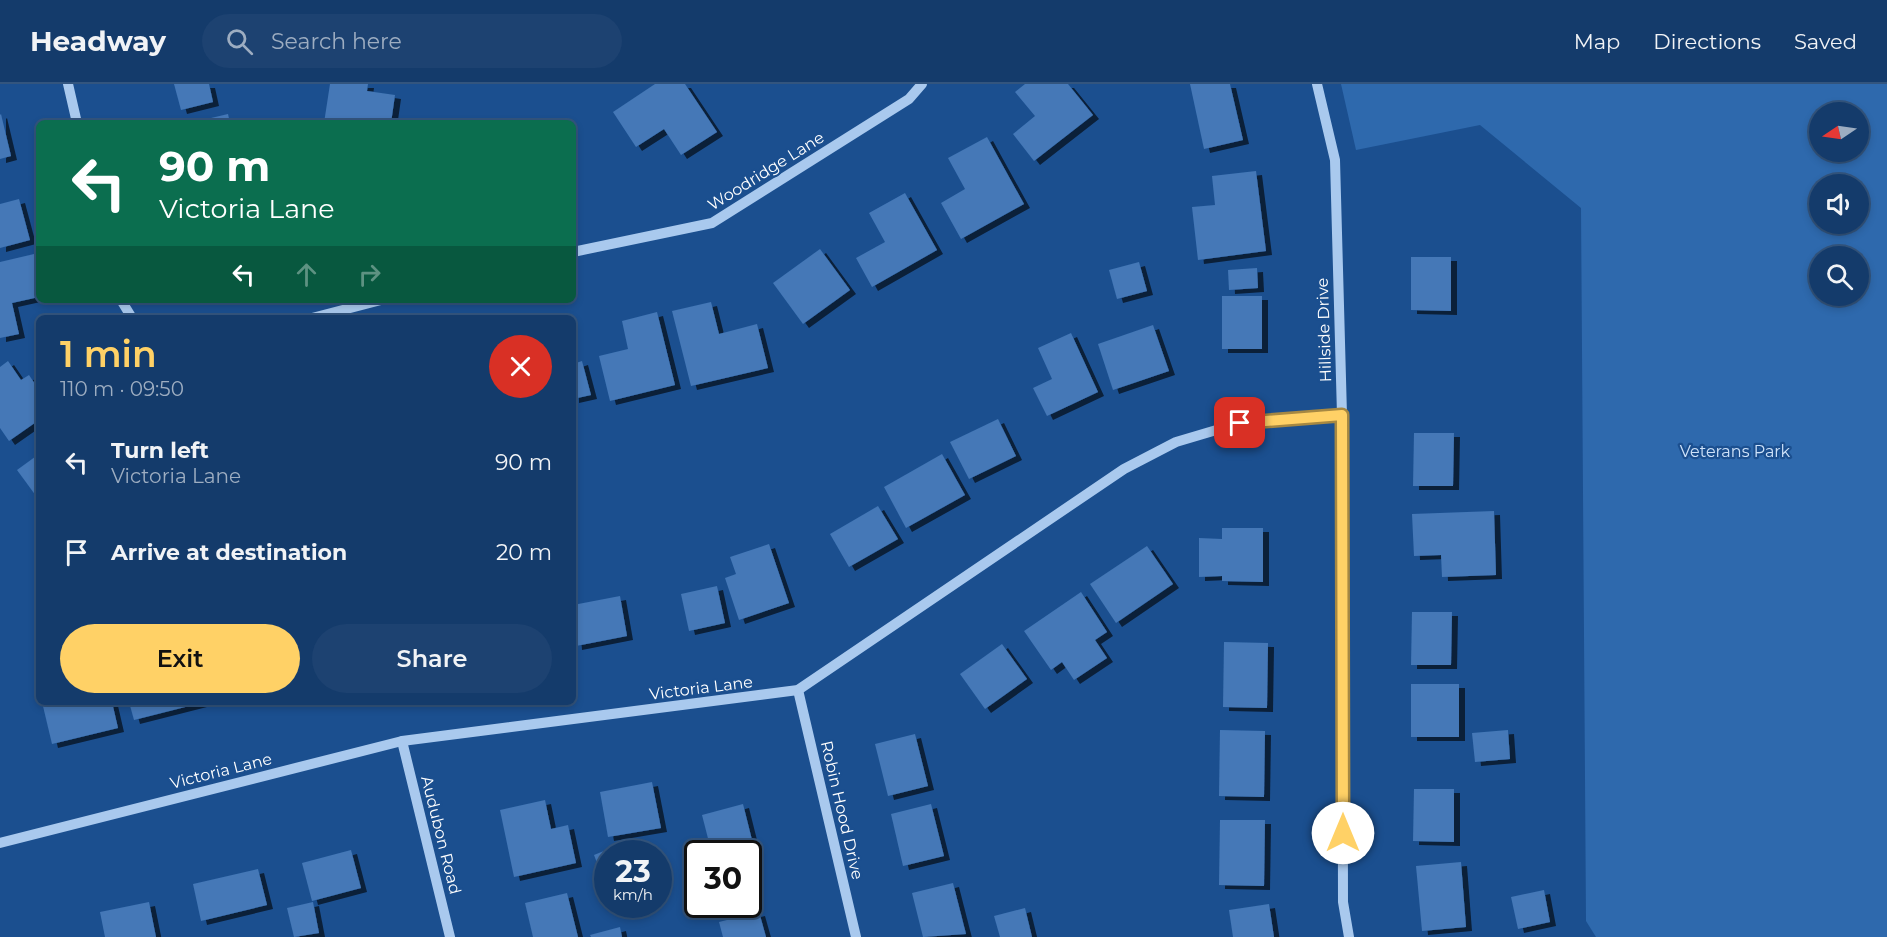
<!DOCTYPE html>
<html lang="en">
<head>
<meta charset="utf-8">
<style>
	:root { --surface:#143b6b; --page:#1d4271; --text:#f1f3f6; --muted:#9dadc1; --line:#33557e; --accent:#ffd166 }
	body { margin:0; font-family:Montserrat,sans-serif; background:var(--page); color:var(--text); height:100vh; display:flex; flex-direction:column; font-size:22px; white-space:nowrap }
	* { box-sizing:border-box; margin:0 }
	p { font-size:20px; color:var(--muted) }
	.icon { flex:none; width:33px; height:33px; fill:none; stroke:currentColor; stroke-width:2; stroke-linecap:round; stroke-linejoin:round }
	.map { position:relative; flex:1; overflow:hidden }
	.details { position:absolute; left:36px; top:231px; width:540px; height:390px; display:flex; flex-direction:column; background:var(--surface); border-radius:9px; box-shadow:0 3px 9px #0003,0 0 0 2px var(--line) }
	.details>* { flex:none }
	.banner { position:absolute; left:36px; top:36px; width:540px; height:183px; border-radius:9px; box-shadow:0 3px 9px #0003,0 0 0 2px var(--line); background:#0b6e4f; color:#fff; overflow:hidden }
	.needle { width:39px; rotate:257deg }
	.fabs { position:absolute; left:1809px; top:18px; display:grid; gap:12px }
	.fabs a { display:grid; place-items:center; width:60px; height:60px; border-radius:50%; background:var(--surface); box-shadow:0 3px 9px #0003,0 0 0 2px var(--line); font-size:30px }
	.speed { position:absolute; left:594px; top:756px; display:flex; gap:12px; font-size:30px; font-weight:700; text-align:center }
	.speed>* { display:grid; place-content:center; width:78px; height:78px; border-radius:50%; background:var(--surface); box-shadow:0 3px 9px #0003,0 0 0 2px var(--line); line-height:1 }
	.speed small { font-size:15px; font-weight:400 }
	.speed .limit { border:3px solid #111; border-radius:9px; background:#fff; color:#111 }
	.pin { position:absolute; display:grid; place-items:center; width:51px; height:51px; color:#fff; margin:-26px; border-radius:12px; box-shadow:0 3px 9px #0006 }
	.me { position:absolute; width:66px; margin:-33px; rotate:0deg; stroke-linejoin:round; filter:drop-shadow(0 0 4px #0008) }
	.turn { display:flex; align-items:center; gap:21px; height:126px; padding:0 24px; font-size:27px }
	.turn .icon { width:78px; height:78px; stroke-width:2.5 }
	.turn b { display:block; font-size:42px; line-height:51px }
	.lanes { display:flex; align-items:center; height:57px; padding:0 24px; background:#0003; justify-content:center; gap:30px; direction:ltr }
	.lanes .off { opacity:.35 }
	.round { display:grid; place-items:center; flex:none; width:63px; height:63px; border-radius:32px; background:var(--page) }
	.summary { display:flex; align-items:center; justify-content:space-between; height:102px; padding:0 24px }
	h1 { font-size:36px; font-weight:600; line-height:45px; color:var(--accent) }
	.button { display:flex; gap:12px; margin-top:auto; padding:12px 24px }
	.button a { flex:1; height:69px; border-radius:36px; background:var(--accent); color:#111; font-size:24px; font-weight:600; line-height:69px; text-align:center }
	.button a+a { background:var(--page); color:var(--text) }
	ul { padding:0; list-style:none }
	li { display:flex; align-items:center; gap:18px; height:90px; padding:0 24px }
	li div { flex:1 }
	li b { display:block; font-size:22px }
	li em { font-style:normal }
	header { display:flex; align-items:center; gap:36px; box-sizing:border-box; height:84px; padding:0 30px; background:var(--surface); border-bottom:2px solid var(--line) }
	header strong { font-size:28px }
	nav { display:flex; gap:33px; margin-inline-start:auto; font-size:21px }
	.search { width:420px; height:54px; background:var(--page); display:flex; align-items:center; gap:15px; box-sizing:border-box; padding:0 21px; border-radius:33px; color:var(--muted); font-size:22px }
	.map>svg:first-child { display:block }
</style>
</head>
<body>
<header>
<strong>Headway</strong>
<div class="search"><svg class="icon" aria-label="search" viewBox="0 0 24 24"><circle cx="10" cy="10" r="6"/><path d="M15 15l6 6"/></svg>Search here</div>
<nav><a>Map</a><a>Directions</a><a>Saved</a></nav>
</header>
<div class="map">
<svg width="1887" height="853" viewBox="0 0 1887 853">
	<defs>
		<filter id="shadow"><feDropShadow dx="6" dy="4" stdDeviation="0" flood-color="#0009"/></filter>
	</defs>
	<rect width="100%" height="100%" fill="#1b4f8f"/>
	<path fill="#2e69ad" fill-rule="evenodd" d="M1341 0H1887V853H1596L1586 837 1581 124 1480 41 1356 66ZM1820 28H1858V68H1820ZM1820 100H1858V140H1820ZM1820 172H1858V212H1820Z"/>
	<g fill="#4478b7" filter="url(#shadow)">
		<polygon points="174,0 209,0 213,18 181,26"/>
		<polygon points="330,0 368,0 367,7 395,11 391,39 324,39"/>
		<polygon points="655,0 685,0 717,48 681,71 664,45 636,63 613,28"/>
		<polygon points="1025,0 1068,0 1093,31 1034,77 1013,50 1035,32 1015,8"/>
		<polygon points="1190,0 1230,0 1243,56 1204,65"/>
		<polygon points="1,30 11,72 0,75 0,31"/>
		<polygon points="228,30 230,39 194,39 194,38"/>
		<polygon points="987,53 1024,120 961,155 941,119 965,105 948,74"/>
		<polygon points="1256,87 1266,167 1198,176 1192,123 1215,121 1212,92"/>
		<polygon points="905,109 937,166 872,203 856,174 885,158 869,129"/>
		<polygon points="19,115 30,156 0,164 0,120"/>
		<polygon points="820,165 850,206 803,240 773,199"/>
		<polygon points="34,170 39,193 39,213 12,219 19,250 0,254 0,178"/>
		<polygon points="1411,173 1451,173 1451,227 1411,226"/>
		<polygon points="1139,178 1147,207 1117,215 1109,186"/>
		<polygon points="1257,184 1258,204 1229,206 1228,186"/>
		<rect x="1222" y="212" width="40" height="53"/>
		<polygon points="711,218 719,250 757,240 768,284 691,302 672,227"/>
		<polygon points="657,228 675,301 610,317 599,272 628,265 622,237"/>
		<polygon points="1153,241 1169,287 1113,306 1098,260"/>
		<polygon points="1071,249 1098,308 1047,332 1033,304 1052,295 1038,264"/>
		<polygon points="8,277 21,296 29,291 39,306 39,336 9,357 0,344 0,283"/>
		<polygon points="582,277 591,311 573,315 573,280"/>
		<polygon points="998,335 1016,372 969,395 950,358"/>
		<polygon points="1414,349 1454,349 1453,402 1413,402"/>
		<polygon points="39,370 39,416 17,386"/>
		<polygon points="942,370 965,411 906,444 884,403"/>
		<polygon points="878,422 898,455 849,483 830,450"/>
		<polygon points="1494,427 1496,491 1442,493 1441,471 1414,472 1412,430"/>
		<polygon points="1222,444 1263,444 1263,498 1222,497 1222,492 1199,493 1199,454 1222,455"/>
		<polygon points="769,460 789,519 739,536 725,494 736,490 730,473"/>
		<polygon points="1147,462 1173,500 1116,539 1090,500"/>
		<polygon points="717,502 725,539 689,547 681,510"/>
		<polygon points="1081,508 1107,548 1095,556 1107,574 1074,596 1062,578 1051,586 1024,547"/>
		<polygon points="620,512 627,552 576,562 573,521"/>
		<polygon points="1412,528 1452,528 1451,581 1411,581"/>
		<polygon points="1224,558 1268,559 1267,624 1223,623"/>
		<polygon points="1002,560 1027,595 985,625 960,590"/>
		<rect x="1411" y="600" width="48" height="53"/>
		<polygon points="42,618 112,618 118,644 52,660"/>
		<polygon points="129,618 201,618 201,619 134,636"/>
		<polygon points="1220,646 1265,647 1264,713 1219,712"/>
		<polygon points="1508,646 1510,675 1475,678 1472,649"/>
		<polygon points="915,650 928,702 888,712 875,660"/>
		<polygon points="652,698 661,744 608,753 600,708"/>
		<polygon points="1414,705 1454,705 1454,758 1413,757"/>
		<polygon points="545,716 551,745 568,741 576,779 514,793 500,726"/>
		<polygon points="743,720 756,772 748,774 748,770 712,770 702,731"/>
		<polygon points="931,720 944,772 903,782 891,730"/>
		<polygon points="1220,736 1265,736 1264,802 1219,801"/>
		<polygon points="621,760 625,770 608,770 607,805 594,771"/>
		<polygon points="351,766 361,804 312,817 302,779"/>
		<polygon points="1461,778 1466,843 1422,847 1416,782"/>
		<polygon points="258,785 267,821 201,837 193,800"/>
		<polygon points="953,799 966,850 923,853 912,809"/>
		<polygon points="1544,806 1550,838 1518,845 1511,813"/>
		<polygon points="567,809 578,853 533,853 525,819"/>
		<polygon points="149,818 156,853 105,853 100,828"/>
		<polygon points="313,818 319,849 294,853 287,824"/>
		<polygon points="1269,820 1274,853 1233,853 1229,826"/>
		<polygon points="1025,824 1032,853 1000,853 994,832"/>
		<polygon points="759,828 766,853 723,853 719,838"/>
		<polygon points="620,843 622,853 591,853 590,851"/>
	</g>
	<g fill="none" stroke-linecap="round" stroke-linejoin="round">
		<g stroke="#a9c9ee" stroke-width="10">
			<polyline points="68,0 77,39"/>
			<polyline points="1317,0 1335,76 1342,331 1343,818 1349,853"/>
			<polyline points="573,168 712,139 909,15 922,0"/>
			<polyline points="121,216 132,234"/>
			<polyline points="312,234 381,216"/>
			<polyline points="798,606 856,853"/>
			<polyline points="402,657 450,853"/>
			<polyline points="0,759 402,657 798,606 1124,385 1176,358 1240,339 1342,331"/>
		</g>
	</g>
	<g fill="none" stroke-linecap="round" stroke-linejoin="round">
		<g stroke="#a68842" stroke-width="15">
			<polyline id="route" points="1240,339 1342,331 1343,749"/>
		</g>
		<use href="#route" stroke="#ffd166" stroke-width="10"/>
	</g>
	<g text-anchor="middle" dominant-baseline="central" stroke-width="4.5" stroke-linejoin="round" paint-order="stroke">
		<g font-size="16" fill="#fff" stroke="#1b4f8f">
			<text transform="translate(766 87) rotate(-32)">Woodridge Lane</text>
			<text transform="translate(1324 246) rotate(-92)">Hillside Drive</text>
			<text transform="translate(701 604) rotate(-7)">Victoria Lane</text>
			<text transform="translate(221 687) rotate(-14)">Victoria Lane</text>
			<text transform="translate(842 726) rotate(77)">Robin Hood Drive</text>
			<text transform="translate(441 751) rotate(76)">Audubon Road</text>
		</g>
		<g font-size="16" fill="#cfe3fa" stroke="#1b4f8f">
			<text x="1735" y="367">Veterans Park</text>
		</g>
	</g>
</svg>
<div class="fabs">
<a><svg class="needle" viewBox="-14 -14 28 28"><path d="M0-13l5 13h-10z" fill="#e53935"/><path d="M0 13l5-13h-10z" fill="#9dadc1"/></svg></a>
<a><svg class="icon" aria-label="sound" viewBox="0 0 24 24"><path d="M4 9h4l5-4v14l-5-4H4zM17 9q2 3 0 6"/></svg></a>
<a><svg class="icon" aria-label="search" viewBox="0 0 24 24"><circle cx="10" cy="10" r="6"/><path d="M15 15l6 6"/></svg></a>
</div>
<div class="speed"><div>23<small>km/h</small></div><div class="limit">30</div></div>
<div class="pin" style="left:1240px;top:339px;background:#d93025"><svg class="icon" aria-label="arrive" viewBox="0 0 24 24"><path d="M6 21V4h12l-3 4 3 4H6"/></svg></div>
<svg class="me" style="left:1343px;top:749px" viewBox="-20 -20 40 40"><circle r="19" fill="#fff"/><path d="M0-13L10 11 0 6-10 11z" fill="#ffd166"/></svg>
<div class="banner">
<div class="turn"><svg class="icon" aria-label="left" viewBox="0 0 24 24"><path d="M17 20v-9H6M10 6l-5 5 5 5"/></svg><div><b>90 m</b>Victoria Lane</div></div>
<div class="lanes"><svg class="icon" aria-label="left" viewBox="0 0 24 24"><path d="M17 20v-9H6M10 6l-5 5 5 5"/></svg><svg class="icon off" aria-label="ahead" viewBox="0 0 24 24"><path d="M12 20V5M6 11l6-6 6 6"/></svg><svg class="icon off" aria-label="right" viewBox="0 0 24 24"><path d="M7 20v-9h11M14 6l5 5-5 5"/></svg></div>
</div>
<section class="details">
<div class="summary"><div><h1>1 min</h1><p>110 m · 09:50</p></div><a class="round" style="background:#d93025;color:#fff"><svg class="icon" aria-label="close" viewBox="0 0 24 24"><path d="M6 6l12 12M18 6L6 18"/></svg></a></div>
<ul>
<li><svg class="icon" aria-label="left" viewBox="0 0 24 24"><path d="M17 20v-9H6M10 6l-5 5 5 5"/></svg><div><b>Turn left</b><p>Victoria Lane</p></div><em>90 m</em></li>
<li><svg class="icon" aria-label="arrive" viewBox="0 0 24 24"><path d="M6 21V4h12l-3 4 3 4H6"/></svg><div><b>Arrive at destination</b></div><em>20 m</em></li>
</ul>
<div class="button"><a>Exit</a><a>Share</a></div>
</section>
</div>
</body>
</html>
